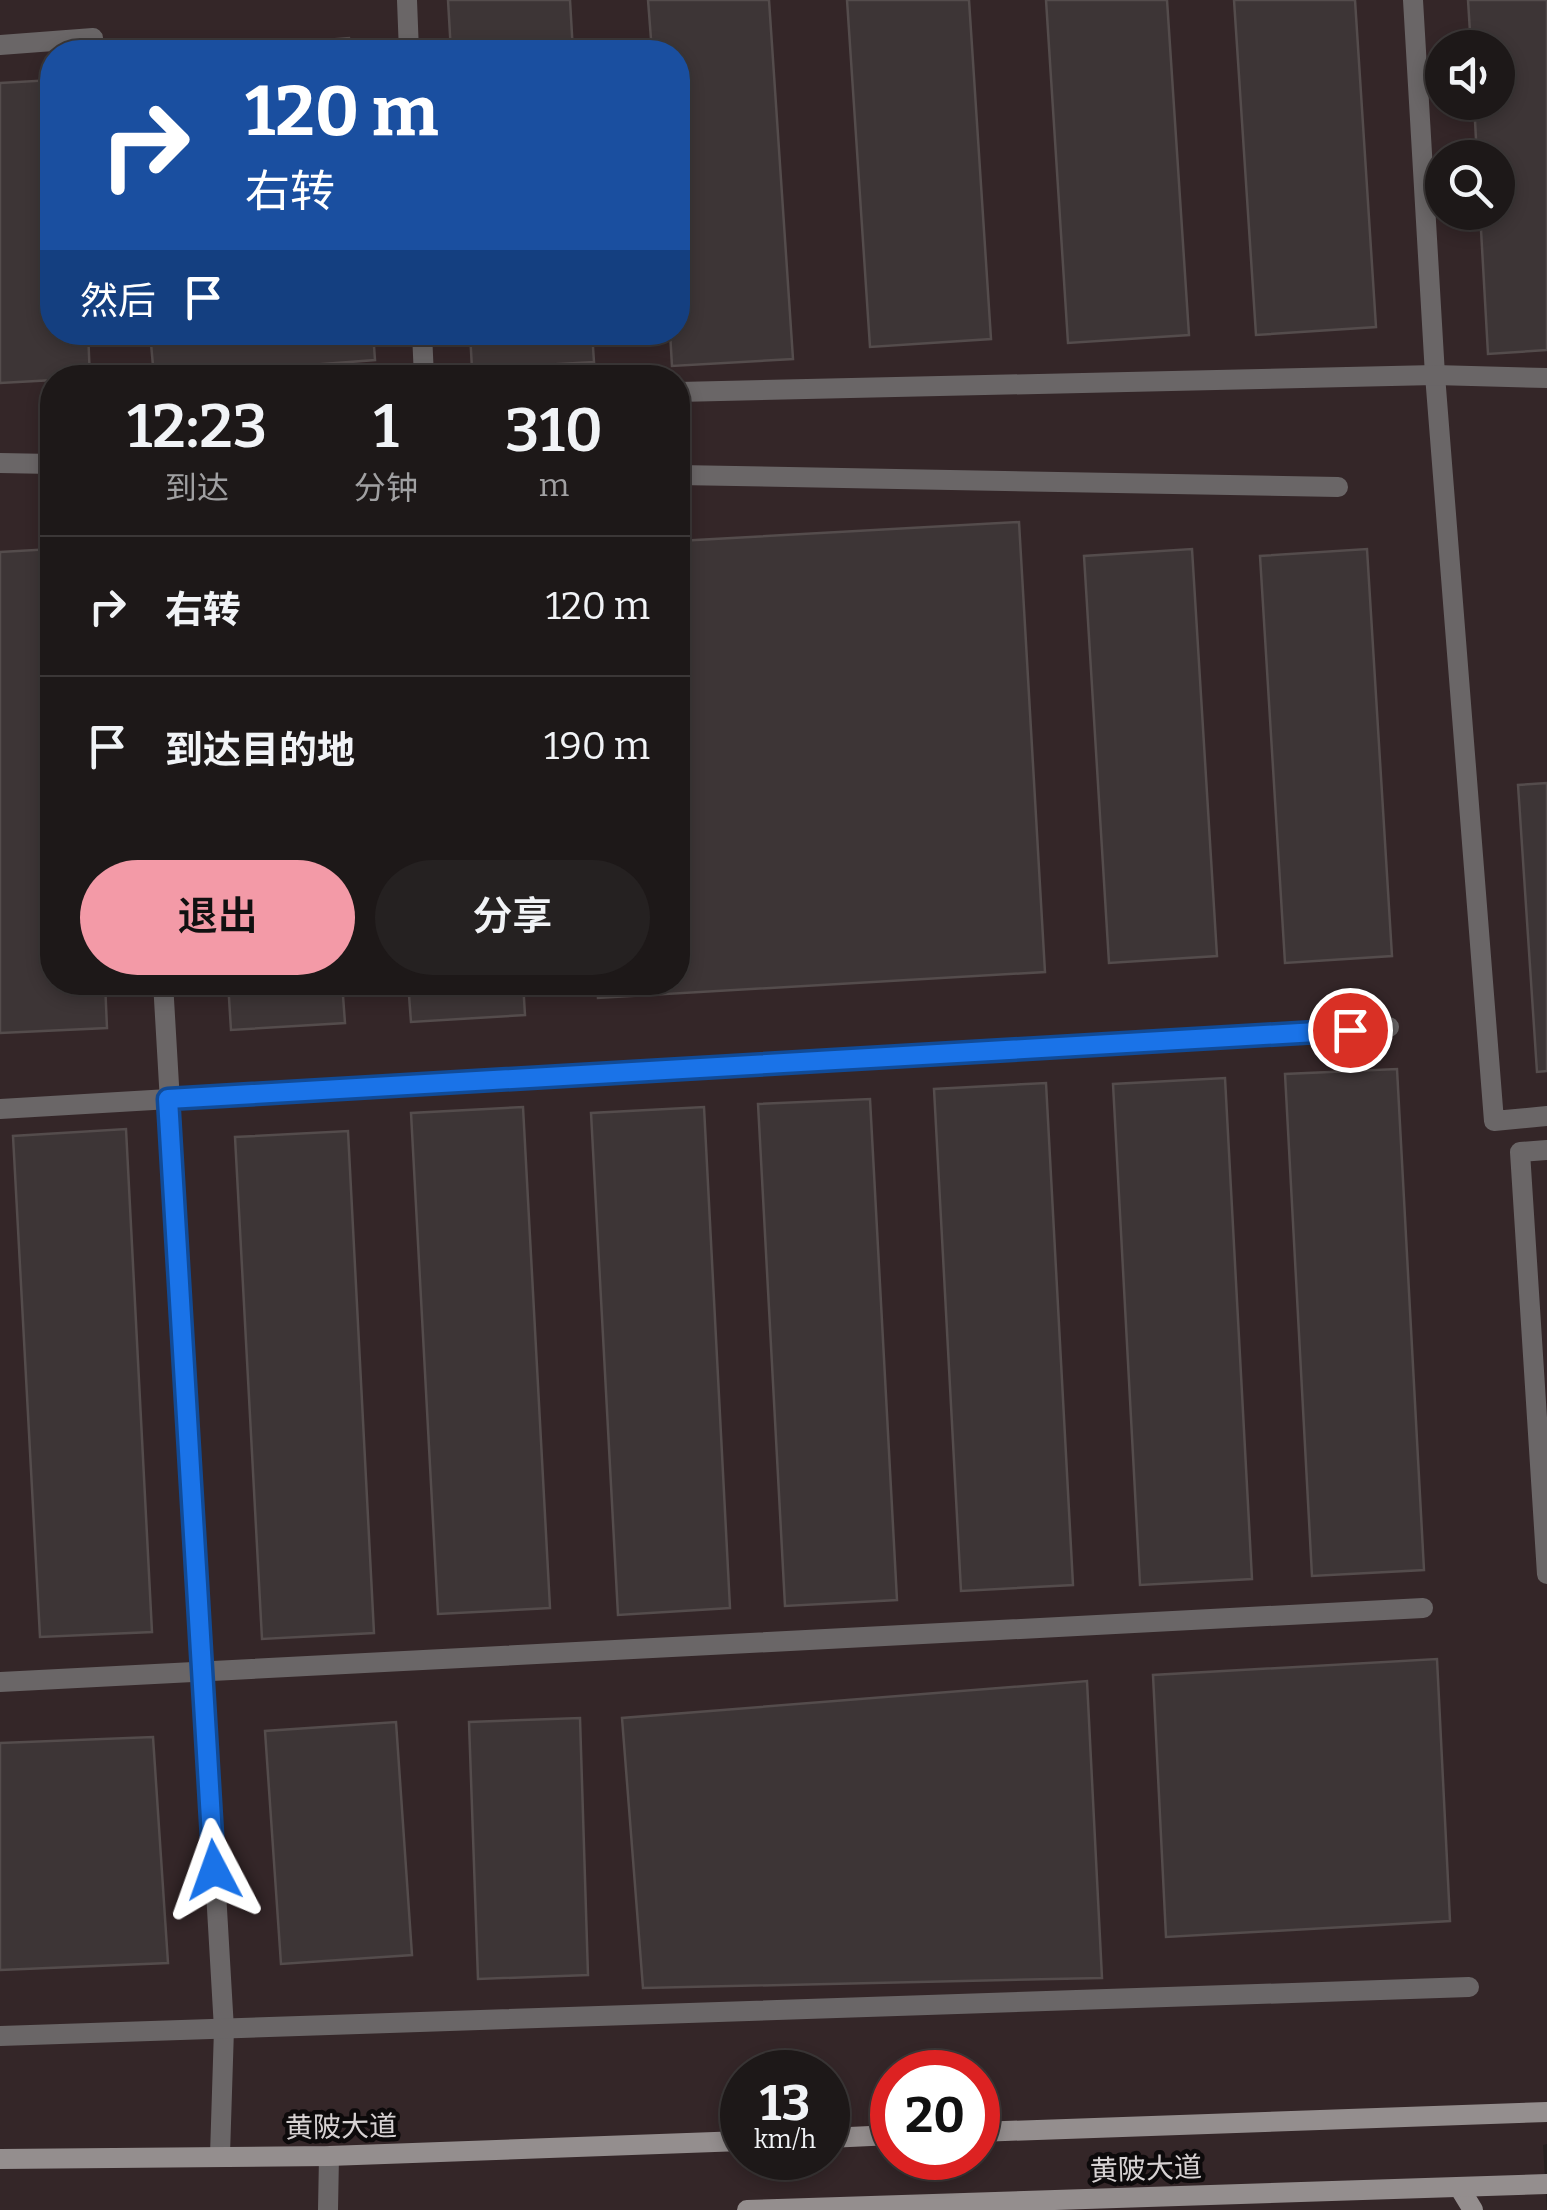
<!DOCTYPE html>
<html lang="zh">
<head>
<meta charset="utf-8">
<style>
	:root { --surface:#1d1818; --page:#252121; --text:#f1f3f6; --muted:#a0a0a2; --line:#3b3737; --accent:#f39aa7 }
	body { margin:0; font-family:Bitter,"Noto Sans SC",serif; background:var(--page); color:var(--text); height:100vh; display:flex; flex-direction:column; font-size:38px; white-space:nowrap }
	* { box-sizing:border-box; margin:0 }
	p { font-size:32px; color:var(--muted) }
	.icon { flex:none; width:55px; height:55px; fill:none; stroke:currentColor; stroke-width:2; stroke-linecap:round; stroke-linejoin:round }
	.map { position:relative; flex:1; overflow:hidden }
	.sheet { position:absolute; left:40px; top:365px; width:650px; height:630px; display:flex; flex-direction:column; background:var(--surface); border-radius:40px; box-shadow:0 5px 15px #0003,0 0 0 2px var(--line) }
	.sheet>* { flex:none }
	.hud { position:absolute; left:40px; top:40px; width:650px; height:305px; border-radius:40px; box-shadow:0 5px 15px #0003,0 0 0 2px var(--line); background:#1a4fa0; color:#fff; overflow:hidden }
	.buttons { position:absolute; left:1425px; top:30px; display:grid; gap:20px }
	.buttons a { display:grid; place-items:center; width:90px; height:90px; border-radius:50%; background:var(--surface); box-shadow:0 5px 15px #0003,0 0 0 2px var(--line); font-size:50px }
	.speed { position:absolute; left:720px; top:2050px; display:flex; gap:20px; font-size:50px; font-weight:700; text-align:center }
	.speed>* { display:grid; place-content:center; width:130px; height:130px; border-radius:50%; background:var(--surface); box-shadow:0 5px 15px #0003,0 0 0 2px var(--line); line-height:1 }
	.speed small { font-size:25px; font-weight:400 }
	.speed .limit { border:15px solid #d22; background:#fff; color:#111 }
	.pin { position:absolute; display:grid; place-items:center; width:85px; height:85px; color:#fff; margin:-42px; border:5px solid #fff; border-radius:50%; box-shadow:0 2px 10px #0007 }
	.me { position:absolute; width:110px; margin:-55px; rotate:356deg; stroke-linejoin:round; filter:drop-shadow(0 0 8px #0008) }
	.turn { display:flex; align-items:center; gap:35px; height:210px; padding:0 40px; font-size:45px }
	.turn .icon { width:130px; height:130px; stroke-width:2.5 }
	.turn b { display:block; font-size:70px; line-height:85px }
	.then { display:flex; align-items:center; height:95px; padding:0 40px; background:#0003; gap:20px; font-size:38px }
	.eta { display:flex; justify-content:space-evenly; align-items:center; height:170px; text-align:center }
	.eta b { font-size:60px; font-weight:600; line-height:70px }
	.primary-button { display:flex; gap:20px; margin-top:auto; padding:20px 40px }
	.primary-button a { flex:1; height:115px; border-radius:60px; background:var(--accent); color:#111; font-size:40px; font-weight:600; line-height:115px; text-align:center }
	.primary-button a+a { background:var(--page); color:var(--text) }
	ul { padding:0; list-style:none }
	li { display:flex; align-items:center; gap:30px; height:140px; padding:0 40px; border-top:2px solid var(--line) }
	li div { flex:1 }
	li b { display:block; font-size:38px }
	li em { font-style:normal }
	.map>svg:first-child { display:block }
</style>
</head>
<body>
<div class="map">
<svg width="1547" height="2210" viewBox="0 0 1547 2210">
	<rect width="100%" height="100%" fill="#272020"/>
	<path fill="#342628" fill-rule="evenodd" d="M0 0H1547V2144L1543 2145 1547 2210H0ZM1442 48H1498V102H1442ZM52 52H678V332H52ZM1442 158H1498V212H1442ZM52 378H678V982H52ZM742 2072H828V2158H742ZM892 2072H978V2158H892Z"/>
	<g fill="#3d3536" stroke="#544c4c" stroke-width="2.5">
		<polygon points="448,0 570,0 573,52 451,52"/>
		<polygon points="648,0 769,0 793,359 672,366 670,332 678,332 678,52 652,52"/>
		<polygon points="847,0 969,0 991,339 870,347"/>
		<polygon points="1046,0 1167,0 1189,335 1068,343"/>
		<polygon points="1234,0 1355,0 1376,327 1256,335"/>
		<polygon points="1468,0 1547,0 1547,350 1488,354 1480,212 1498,212 1498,158 1477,158 1474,102 1498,102 1498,48 1471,48"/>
		<polygon points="349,38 351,52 171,52"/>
		<polygon points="52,80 52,332 88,332 90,378 0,383 0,83"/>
		<polygon points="150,332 373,332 375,360 154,377"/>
		<polygon points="470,332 592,332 594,362 472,369"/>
		<polygon points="1019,522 1045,972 598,998 597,982 678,982 678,541"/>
		<polygon points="52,549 52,982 105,982 107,1028 0,1033 0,552"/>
		<polygon points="1192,549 1217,956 1109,963 1084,556"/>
		<polygon points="1367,549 1392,956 1285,963 1260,556"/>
		<polygon points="1547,783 1547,1071 1537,1072 1518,785"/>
		<polygon points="228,982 342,982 345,1023 231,1030"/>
		<polygon points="408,982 523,982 525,1015 411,1022"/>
		<polygon points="1397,1069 1424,1570 1312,1576 1285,1074"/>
		<polygon points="1225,1078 1252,1579 1140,1585 1113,1084"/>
		<polygon points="1046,1083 1073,1585 961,1591 934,1089"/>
		<polygon points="870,1099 897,1600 785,1606 758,1104"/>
		<polygon points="523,1107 550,1608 438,1614 411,1113"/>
		<polygon points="704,1107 730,1608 618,1615 591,1113"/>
		<polygon points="126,1129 152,1632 40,1637 13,1136"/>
		<polygon points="348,1131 374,1633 262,1639 235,1137"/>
		<polygon points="1437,1659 1450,1921 1166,1937 1153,1675"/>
		<polygon points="1087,1681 1102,1978 643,1988 622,1718"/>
		<polygon points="580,1718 588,1975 478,1979 469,1722"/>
		<polygon points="396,1722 412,1955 281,1964 265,1731"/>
		<polygon points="153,1737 168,1963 0,1970 0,1743"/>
	</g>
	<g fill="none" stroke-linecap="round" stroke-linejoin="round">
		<g stroke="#6a6667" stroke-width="20">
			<polyline points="407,0 409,52"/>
			<polyline points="1413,0 1435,375 1494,1121 1547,1116"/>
			<polyline points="0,45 93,38"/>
			<polyline points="422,332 424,378"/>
			<polyline points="678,392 1435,375 1547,378"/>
			<polyline points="0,463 52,464"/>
			<polyline points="678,475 1338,487"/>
			<polyline points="163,982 224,2029 220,2155"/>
			<polyline points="0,1109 1389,1027"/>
			<polyline points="1547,1150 1520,1152 1547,1574"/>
			<polyline points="0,1682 1423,1608"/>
			<polyline points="0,2036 1469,1987"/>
		</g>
		<polyline stroke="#6a6667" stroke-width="20" points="328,2210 329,2156"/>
		<g stroke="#948e8e" stroke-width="20">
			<polyline points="978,2132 1547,2112"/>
			<polyline points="828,2138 892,2135"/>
			<polyline points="0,2159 329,2156 742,2141"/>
			<polyline points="1459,2187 1473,2210"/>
			<polyline points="747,2210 1547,2184"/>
		</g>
	</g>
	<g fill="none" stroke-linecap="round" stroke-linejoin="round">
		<g stroke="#114b97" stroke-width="25">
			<polyline id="route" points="214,1870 168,1099 1350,1030"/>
		</g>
		<use href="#route" stroke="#1a73e8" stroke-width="18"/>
	</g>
	<g text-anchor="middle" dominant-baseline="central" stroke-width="9" stroke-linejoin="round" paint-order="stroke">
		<g font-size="28" fill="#d7d2d3" stroke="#0d0a0b">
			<text transform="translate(341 2127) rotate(-1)">黄陂大道</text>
			<text transform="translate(1146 2169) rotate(-2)">黄陂大道</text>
		</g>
	</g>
</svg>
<div class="buttons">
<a><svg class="icon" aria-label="sound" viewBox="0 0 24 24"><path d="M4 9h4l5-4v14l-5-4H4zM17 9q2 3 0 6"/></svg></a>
<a><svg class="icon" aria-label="search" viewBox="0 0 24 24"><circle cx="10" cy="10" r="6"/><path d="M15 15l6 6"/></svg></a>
</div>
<div class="speed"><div>13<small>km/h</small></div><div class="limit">20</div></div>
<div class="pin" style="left:1350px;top:1030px;background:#d93025"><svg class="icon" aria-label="arrive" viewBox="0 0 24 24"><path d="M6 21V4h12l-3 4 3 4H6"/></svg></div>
<svg class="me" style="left:214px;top:1870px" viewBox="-20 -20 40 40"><path d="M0-17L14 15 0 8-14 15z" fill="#1a73e8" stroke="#fff" stroke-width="4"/></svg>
<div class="hud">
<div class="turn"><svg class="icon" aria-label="right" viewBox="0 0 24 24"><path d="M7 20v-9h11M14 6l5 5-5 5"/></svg><div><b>120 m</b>右转</div></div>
<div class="then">然后<svg class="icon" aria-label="arrive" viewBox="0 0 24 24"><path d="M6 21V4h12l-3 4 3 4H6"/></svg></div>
</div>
<section class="sheet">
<div class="eta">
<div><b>12:23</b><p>到达</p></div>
<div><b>1</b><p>分钟</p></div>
<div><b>310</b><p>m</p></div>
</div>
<ul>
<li><svg class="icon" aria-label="right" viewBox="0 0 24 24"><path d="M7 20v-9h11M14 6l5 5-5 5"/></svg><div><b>右转</b></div><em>120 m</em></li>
<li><svg class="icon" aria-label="arrive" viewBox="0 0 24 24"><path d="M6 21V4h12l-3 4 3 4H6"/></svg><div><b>到达目的地</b></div><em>190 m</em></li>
</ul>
<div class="primary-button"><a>退出</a><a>分享</a></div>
</section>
</div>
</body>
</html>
